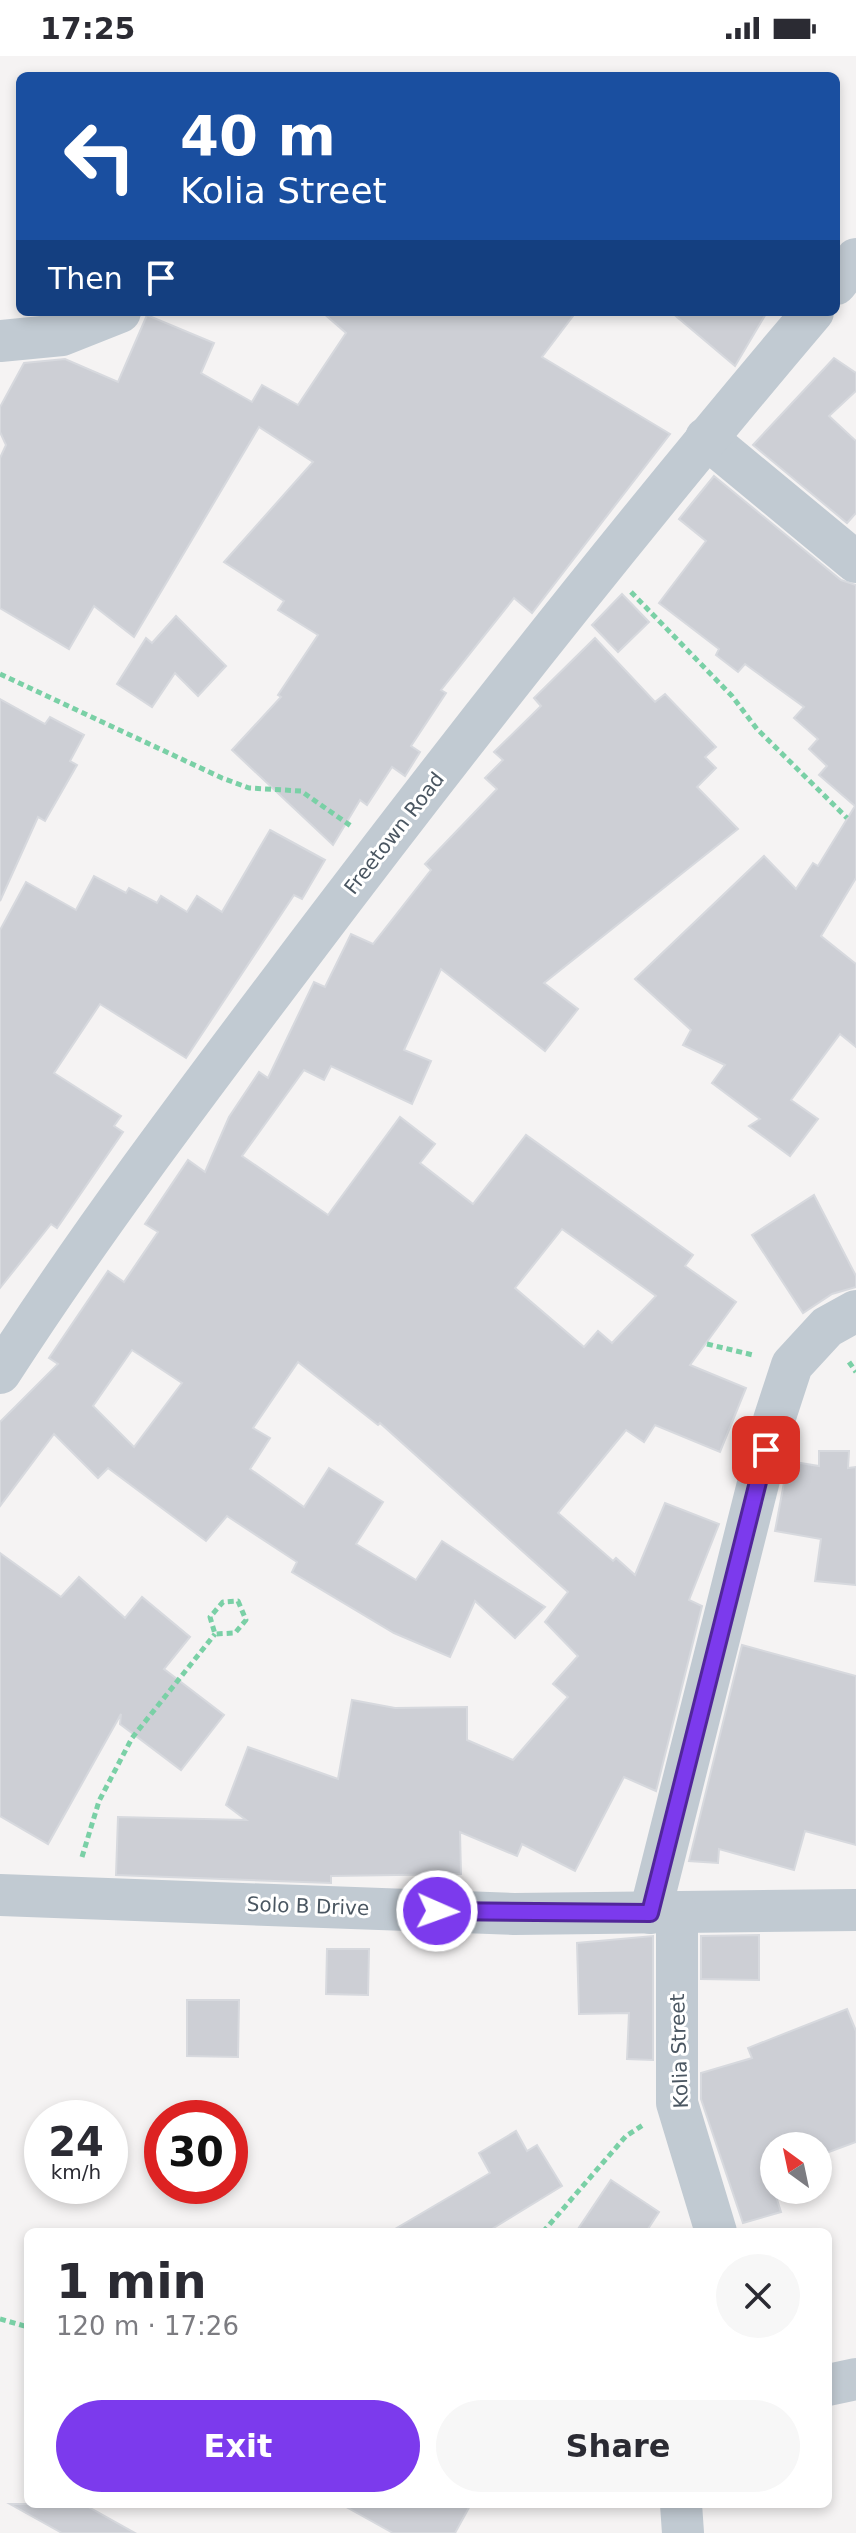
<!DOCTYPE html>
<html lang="en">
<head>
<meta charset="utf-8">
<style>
	:root { --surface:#fff; --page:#f7f7f7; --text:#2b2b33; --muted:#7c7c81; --accent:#7c3aed }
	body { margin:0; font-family:"DejaVu Sans",sans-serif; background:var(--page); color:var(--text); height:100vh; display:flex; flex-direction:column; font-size:30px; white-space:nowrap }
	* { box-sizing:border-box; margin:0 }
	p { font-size:26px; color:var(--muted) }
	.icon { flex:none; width:44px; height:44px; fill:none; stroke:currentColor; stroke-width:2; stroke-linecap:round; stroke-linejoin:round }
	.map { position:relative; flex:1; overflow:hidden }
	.side { position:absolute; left:24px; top:2172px; width:808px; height:280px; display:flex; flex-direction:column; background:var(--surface); border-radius:12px; box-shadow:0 4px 12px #0003 }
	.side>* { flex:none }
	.guide { position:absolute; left:16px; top:16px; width:824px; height:244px; border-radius:12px; box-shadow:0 4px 12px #0003; background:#1a4fa0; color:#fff; overflow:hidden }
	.needle { width:52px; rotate:327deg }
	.controls { position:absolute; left:760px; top:2076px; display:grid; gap:16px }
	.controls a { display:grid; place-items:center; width:72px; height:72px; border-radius:50%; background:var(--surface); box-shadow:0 4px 12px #0003; font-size:40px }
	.speed { position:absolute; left:24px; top:2044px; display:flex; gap:16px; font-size:40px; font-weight:700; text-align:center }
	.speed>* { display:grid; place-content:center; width:104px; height:104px; border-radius:50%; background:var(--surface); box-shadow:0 4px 12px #0003; line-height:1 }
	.speed small { font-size:20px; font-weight:400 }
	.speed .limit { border:12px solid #d22; background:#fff; color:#111 }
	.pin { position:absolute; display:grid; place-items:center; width:68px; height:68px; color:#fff; margin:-34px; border-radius:16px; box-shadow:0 4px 12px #0006 }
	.me { position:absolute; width:88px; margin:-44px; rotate:92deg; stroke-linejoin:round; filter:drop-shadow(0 0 6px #0008) }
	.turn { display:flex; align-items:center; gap:28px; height:168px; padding:0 32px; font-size:36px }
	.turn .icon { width:104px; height:104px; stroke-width:2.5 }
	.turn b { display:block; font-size:56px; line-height:68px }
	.then { display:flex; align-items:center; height:76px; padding:0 32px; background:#0003; gap:16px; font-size:30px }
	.round { display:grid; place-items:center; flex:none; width:84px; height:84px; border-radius:42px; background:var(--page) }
	.summary { display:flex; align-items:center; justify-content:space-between; height:136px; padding:0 32px }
	h1 { font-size:48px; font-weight:700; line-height:60px }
	.action { display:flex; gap:16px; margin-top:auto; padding:16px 32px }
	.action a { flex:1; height:92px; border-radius:48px; background:var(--accent); color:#fff; font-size:32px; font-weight:700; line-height:92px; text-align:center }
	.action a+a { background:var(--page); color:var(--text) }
	.status { display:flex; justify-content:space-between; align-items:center; height:56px; padding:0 40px; background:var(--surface); direction:ltr }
	.status svg { height:22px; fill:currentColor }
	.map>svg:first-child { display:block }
</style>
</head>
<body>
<div class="status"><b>17:25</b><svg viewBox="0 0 49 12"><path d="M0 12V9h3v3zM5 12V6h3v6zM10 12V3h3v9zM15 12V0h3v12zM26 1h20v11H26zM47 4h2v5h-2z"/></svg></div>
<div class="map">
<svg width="856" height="2477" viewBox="0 0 856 2477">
	<rect width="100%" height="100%" fill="#f5f3f3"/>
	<g fill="#cdcfd5" stroke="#d7d9de" stroke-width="2" fill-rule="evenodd">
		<polygon points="322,256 576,256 542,301 670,378 532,557 514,542 441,634 446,637 411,690 420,696 405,720 392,711 367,749 360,744 333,789 232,694 281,641 278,639 318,579 278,554 284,545 224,506 313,406 259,371 134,581 94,550 69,593 0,552 0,402 6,389 0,376 0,351 24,307 65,303 118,326 147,259 214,287 201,317 252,346 262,329 298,349 346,277"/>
		<polygon points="671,256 767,256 735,310"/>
		<polygon points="834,302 856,317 856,335 829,360 856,385 856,457 847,467 753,389"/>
		<polygon points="714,420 841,524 856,529 856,822 821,880 856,908 856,991 840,978 791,1044 818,1063 790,1100 749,1070 760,1063 712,1027 725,1009 683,989 691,974 635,923 764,800 796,833 813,807 818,810 855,750 819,719 827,710 809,693 818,683 794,662 804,651 745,608 738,616 716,599 719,593 659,547 706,485 679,463"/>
		<polygon points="622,538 649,566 618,596 592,569"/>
		<polygon points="176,560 226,610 198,640 175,617 152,651 117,628 146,582 152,587"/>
		<path d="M595 582 655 646 665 638 716 691 705 701 716 712 697 731 738 773 544 927 578 953 545 995 441 913 404 994 431 1005 412 1048 331 1010 324 1024 304 1014 242 1100 328 1159 400 1061 435 1088 420 1107 473 1148 526 1079 693 1199 685 1210 736 1246 690 1309 746 1332 720 1396 655 1369 644 1386 626 1374 558 1457 613 1505 616 1502 635 1519 665 1447 719 1468 689 1544 702 1550 656 1735 624 1721 575 1815 522 1788 517 1800 460 1776 461 1818 331 1820V1827L116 1819 118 1761 246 1764 226 1749 248 1691 338 1723 352 1644 395 1652 467 1651V1684L513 1704 568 1641 553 1628 578 1600 545 1566 568 1536 380 1367 378 1369 298 1306 253 1372 270 1382 250 1413 304 1451 329 1412 383 1446 356 1488 416 1524 442 1485 545 1551 515 1582 475 1545 450 1601 394 1577 292 1516 297 1506 227 1460 206 1485 108 1412 98 1422 54 1378 0 1450V1366L58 1308 49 1302 108 1215 124 1226 158 1176 145 1168 188 1104 205 1116 229 1061 259 1016 268 1022 314 926 325 931 351 878 373 888 431 814 425 808 497 733 485 722 503 704 494 696 541 650 534 642ZM562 1173 656 1240 612 1287 598 1275 584 1291 515 1232ZM132 1294 182 1327 134 1391 93 1350Z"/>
		<polygon points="0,643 45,668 50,661 84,679 70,705 77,709 45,765 38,761 0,845"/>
		<polygon points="270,774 325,804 302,843 294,839 186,1002 100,948 54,1017 121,1060 114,1070 123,1076 57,1172 51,1168 0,1232 0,874 26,826 76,854 94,820 126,837 129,832 157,847 161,840 187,856 197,840 222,856"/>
		<polygon points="814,1139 856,1220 856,1231 832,1238 803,1257 752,1179"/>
		<polygon points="819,1395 849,1395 848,1412 856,1411 856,1529 815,1525 821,1483 775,1475 788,1405 819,1410"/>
		<polygon points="0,1497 61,1541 79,1521 125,1562 142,1541 190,1581 164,1613 224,1659 181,1714 120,1668 121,1658 48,1788 0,1760"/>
		<polygon points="742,1589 856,1620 856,1789 805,1775 794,1814 719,1793 718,1807 689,1805"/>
		<polygon points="759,1879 759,1924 701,1923 701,1880"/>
		<polygon points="653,1880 653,2004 627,2003 629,1957 579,1958 577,1887"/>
		<polygon points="327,1893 369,1893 368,1939 326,1938"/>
		<polygon points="187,1944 239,1944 238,2001 187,2000"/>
		<polygon points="847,1953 856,1975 856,2086 818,2100 818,2090 774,2090 774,2116 769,2118 781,2156 743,2167 701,2043 701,2017 752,2002 748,1992"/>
		<polygon points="516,2075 527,2095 537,2089 562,2130 487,2176 390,2176 490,2117 479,2097"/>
		<polygon points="611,2124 659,2156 646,2176 576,2176"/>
		<polygon points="10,2448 83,2448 135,2477 62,2477"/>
		<polygon points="341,2448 471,2448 455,2477 393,2477"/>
	</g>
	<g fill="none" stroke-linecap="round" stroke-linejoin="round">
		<g stroke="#7ad0a6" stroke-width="5" stroke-dasharray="6 4" stroke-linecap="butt">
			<polyline points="631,536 732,640 757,673 847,762"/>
			<polyline points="0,618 222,722 249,732 301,735 351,770"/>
			<polyline points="707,1288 753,1299"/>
			<polyline points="849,1306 856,1316"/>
			<polygon points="238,1545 246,1564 235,1577 215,1578 210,1561 223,1546"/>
			<polyline points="82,1801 99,1745 132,1682 215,1578"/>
			<polyline points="543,2176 626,2080 643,2069"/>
			<polyline points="0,2263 28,2271"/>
		</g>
		<g stroke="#c1cad2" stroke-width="42">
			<polyline points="836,228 856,203"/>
			<polyline points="0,285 62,279 120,256"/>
			<polyline points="706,382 856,506"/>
			<path d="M0 1317C96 1168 203 1028 310 886 472 672 639 461 813 256"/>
			<polyline points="0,1839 514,1858 856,1854"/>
			<polyline points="650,1857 774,1364 792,1309 827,1271 856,1255"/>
			<polyline points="677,1857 677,2047 716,2176"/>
			<polyline points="828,2329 856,2323"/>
			<polyline points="681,2448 683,2477"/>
		</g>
	</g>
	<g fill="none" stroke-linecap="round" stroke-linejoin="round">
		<g stroke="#51269a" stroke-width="20">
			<polyline id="route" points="437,1855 650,1857 766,1394"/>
		</g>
		<use href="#route" stroke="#7c3aed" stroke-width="14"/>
	</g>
	<g text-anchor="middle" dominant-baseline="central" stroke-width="6" stroke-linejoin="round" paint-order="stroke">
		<g font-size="20" fill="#4a5661" stroke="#fff">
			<text transform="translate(394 777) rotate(-52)">Freetown Road</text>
			<text transform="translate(308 1850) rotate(2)">Solo B Drive</text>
			<text transform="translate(679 1995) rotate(-92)">Kolia Street</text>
		</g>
	</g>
</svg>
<div class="controls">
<a><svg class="needle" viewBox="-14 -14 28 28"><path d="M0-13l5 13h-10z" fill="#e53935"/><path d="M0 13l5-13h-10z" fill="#7c7c81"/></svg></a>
</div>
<div class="speed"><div>24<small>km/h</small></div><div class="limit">30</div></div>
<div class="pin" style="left:766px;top:1394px;background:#d93025"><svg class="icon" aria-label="arrive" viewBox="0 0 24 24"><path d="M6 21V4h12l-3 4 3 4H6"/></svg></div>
<svg class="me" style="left:437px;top:1855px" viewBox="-20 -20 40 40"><circle r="17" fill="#7c3aed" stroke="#fff" stroke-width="3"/><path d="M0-11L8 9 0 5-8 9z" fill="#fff"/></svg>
<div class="guide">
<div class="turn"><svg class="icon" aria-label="left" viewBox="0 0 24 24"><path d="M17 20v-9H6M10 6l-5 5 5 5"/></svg><div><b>40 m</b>Kolia Street</div></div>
<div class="then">Then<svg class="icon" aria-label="arrive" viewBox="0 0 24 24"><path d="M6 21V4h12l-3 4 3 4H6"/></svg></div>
</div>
<section class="side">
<div class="summary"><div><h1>1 min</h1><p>120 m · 17:26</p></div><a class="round"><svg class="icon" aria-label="close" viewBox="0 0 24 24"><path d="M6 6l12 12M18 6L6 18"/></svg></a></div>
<div class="action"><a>Exit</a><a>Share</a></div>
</section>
</div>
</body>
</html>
